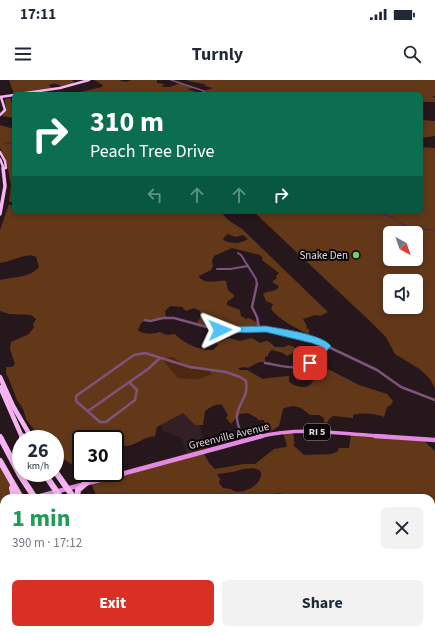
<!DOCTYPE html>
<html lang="en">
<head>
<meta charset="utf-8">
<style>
	:root { --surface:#fff; --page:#f2f2f3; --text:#1f2937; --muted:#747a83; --accent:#d93025 }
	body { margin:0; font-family:"Source Sans 3",sans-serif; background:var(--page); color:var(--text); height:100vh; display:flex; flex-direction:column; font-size:15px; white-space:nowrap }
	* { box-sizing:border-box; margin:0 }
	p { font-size:13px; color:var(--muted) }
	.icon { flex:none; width:22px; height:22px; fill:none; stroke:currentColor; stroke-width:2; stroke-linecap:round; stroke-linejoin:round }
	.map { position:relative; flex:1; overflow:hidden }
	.panel { position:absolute; left:0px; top:414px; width:435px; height:140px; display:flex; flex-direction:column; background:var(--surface); border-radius:12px 12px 0 0; box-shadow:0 2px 6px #0003 }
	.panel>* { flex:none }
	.top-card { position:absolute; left:12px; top:12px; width:411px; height:122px; border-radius:6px; box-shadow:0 2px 6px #0003; background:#0b6e4f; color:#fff; overflow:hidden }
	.needle { width:26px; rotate:140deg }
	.controls { position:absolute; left:383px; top:146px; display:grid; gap:8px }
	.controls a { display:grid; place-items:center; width:40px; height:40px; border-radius:6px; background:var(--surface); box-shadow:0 2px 6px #0003; font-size:20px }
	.speed { position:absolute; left:12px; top:350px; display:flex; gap:8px; font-size:20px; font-weight:700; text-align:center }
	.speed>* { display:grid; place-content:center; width:52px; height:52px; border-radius:50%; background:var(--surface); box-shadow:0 2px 6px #0003; line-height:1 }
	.speed small { font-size:10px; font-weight:400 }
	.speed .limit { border:2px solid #111; border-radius:6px; background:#fff; color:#111 }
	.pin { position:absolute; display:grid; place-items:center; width:34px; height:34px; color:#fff; margin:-17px; border-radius:8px; box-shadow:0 2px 6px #0006 }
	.me { position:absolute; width:44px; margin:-22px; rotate:88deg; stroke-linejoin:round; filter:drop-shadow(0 0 3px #0008) }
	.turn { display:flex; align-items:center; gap:14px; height:84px; padding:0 12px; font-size:18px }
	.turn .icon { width:52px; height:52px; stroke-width:2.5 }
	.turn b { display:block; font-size:28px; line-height:34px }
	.lanes { display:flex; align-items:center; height:38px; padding:0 12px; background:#0003; justify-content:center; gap:20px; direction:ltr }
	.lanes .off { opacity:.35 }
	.round { display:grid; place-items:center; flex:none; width:42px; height:42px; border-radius:6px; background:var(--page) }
	.head { display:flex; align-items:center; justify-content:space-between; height:68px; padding:0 12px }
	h1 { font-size:24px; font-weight:700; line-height:30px; color:#1e9e55 }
	.primary-button { display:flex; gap:8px; margin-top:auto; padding:8px 12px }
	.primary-button a { flex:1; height:46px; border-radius:6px; background:var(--accent); color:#fff; font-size:16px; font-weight:700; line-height:46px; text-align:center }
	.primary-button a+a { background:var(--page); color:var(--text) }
	.status { display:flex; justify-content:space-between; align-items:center; height:28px; padding:0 20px; background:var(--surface); direction:ltr }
	.status svg { height:11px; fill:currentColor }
	header { display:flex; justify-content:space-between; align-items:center; height:52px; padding:0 12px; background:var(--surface); font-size:18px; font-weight:700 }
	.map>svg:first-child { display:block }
</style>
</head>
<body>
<div class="status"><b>17:11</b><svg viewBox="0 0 49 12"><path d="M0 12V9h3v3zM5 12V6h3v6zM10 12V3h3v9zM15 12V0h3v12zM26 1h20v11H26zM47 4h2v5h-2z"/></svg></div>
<header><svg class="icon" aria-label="menu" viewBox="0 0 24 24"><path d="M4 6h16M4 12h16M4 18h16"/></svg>Turnly<svg class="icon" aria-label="search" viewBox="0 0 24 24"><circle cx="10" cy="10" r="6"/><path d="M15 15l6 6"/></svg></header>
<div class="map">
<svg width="435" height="554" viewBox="0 0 435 554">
	<rect width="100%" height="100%" fill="#25171c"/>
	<polygon fill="#331f26" points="183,333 195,345 200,345 206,369 187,374 182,358 163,351 161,344"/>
	<polygon fill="#4c290e" points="173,277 189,289 208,290 212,294 198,299 178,298 163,280 166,278"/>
	<g fill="#623819" fill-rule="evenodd">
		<path d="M9 0H72L75 3 63 7C58 4 52 2 49 6L55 9 14 14Z"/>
		<path d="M94 0H119L126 2 131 0H157V3L164 4 162 7H170L180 3 195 8 187 9 193 11 200 9 194 11 197 13 205 12 204 11 213 8 205 6 206 5C199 2 192 3 187 0H435V16H432L435 18V22H421V14H183L164 12 154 14H72L102 7 103 5Z"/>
		<polygon points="10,18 14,29 14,38 2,36 6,30 5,19"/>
		<polygon points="421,40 435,41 435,56 421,58"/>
		<polygon points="0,45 14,49 14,122 9,122 11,106 7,83 0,68"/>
		<path d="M421 67 435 68V308L430 299 421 290 395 274 386 257 375 246 254 132H421ZM390 153H416V179H390ZM390 201H416V227H390Z"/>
		<path d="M9 124 14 127V132L19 133 221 132 228 140 242 149 328 232 320 236 315 235 303 239 307 246 306 248 310 250 308 254C294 247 281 241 271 229L273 224 266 221 263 214C268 210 276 213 279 206L272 202 277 198 276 196 279 193 262 180V177L260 175 232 168 214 176 212 181 213 186 211 190 199 196V197C206 205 216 200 226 201L228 210 235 216 227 222V225L240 230 241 236 246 239 249 238 258 243V247L219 249 196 244 201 237 200 231 194 228 186 231 182 227 170 226 165 231 166 237 146 240 141 243 138 250C143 255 153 254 160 252L166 255 175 254C183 263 200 271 213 270L218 265 216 262 229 258 240 261 252 258 260 263C268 259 269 261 275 267H285L288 265C294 266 295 268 299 272H295L287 276 283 273 272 270 269 272 268 276 265 277V282H259L248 288 245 287 238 288 240 290H247L263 299C272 297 280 297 289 296V302C294 306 305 310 311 304 312 302 314 300 315 299L321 300 326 298 323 291 330 290 359 305 387 314 393 321 391 325 387 327 384 337C376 334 362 332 353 335V338L333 336 329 339 328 342H324V338L319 335H310C308 334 307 332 305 331 299 325 290 325 283 329L279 346 268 353 264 340H258L257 338 248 333 240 334 231 344 226 338 228 335 222 325C216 323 209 328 205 331L203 345H195L183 333 157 347 155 356C144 357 137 364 128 366 123 366 120 364 115 366V359H81V385C69 387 65 378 55 373V359H41L26 339 23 329 17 320 8 297 6 294V287H12L15 284 10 269 11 262 29 254 34 247 33 244 36 239 31 235 9 234 0 231V200C12 197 30 198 39 187L36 177C26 172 11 182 0 183V150ZM228 154 235 157 243 155 248 159C241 164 231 164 223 160L225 156ZM173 277 189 289 208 290 212 294 198 299 178 298 163 280 166 278Z"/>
		<path d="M293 352 294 361 295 363 293 365 304 375 332 374 338 371 339 368H349L351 355 423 360 435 371V554H415L408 550H431V418H293C286 413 272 411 265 418H97L90 400 92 399 91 393 112 394 201 370H202L209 383 215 389 244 384H255L274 369 286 367 287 365 283 353ZM253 388 259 390 261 392C261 394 261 397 260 399 256 408 238 416 231 409L223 408 219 403 220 399 217 394 233 392 243 389Z"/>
		<polygon points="0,382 7,389 26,418 4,418 4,550 109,550 110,554 0,554"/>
		<polygon points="232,550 273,550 276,554 237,554"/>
		<polygon points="320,550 382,550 381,554 314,554"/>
	</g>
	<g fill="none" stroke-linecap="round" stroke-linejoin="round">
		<g stroke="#44236e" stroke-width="1">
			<polyline points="4,64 14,63"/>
			<polyline points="376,132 395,138 400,143 412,148 435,150"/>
		</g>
		<polyline stroke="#7f537c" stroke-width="1.5" points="171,0 204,11 206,14"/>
		<g stroke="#7f537c" stroke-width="2">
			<polyline points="238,173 241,175 256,199 257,205"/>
			<polyline points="217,189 230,189 248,186"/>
		</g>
		<g stroke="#7f537c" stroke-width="2.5">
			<polyline points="257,204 252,227 257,237 259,248"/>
			<polyline points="145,240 150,241 163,238 174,238 214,249 259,248 314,260 377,290 401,307 435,320"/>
			<path d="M265 283C279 285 299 292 311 282 317 278 321 271 326 266"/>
			<path d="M129 302 137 310 135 320 106 342H100L76 321V316L134 275 145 273 190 287 226 292 240 297 246 301C249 317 239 321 237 335 236 342 240 350 242 357"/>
			<polyline points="88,331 148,289 160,278"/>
		</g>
		<g stroke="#7f537c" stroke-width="3.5">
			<polyline points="242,356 243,360"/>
			<polyline points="0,474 4,477"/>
			<polyline points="101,550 106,554"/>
		</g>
		<path stroke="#e489e1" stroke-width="3.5" d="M258 357C300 346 347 354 390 357"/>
		<g stroke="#e489e1" stroke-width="4.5">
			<polyline points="375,356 435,360"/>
			<polyline points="33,418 262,356"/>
			<polyline points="0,430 4,428"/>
		</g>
		<g stroke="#f6b4f2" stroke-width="2.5">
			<polyline points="19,14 60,8 89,0"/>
			<polyline points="0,17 14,15"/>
			<polyline points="0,35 5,30 1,17"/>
			<polyline points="0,72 5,81 6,88"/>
			<polyline points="0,79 4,89"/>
		</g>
		<polyline stroke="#f6b4f2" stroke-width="3.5" points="0,134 5,106 3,88"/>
		<g stroke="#f6b4f2" stroke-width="4.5">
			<polyline points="0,297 13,326 31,357"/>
			<polyline points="0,307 22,357"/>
		</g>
		<g stroke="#f6b4f2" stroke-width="6">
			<polyline points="22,356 23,359"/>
			<polyline points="30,356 32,359"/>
			<polyline points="0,357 20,395 35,418"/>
			<polyline points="0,381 21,418"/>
			<polyline points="55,391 74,418"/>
			<polyline points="44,393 61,418"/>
			<polyline points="12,408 14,418"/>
			<polyline points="77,418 78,410 86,403"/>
			<polyline points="139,550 143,554"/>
			<polyline points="151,550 155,554"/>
			<polyline points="190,550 195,554"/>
		</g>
	</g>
	<path fill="#4fc3f7" stroke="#337fa1" d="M266 246C281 249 322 254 331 266L314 285 310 286 306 283 320 266 312 263 266 252 220 253 215 250 220 247Z"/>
	<circle fill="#75d25a" stroke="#0a0506" stroke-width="1.5" cx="356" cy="175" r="4"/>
	<g text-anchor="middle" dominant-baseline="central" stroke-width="4" stroke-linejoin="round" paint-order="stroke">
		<rect fill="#0a0506" stroke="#a0979a" stroke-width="1" x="304" y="344" width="26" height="16" rx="3"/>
		<g font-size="10" font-weight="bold" fill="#e0d6d9">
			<text x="317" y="352">RI 5</text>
		</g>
		<g font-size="11" fill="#e0d6d9" stroke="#0a0506" text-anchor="end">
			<text x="348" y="175">Snake Den</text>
		</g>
		<g font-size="11" fill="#e0d6d9" stroke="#0a0506">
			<text transform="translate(229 356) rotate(-14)">Greenville Avenue</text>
		</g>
	</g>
</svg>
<div class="controls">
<a><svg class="needle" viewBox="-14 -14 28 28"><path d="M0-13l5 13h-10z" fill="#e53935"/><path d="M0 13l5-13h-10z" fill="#747a83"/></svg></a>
<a><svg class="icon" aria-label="sound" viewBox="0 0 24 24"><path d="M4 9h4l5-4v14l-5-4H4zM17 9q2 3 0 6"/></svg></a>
</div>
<div class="speed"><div>26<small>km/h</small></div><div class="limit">30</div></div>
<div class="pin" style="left:310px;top:283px;background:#d93025"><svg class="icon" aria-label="arrive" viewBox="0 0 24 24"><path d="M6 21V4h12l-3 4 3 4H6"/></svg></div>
<svg class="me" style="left:220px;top:250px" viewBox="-20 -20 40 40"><path d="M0-17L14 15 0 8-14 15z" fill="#4fc3f7" stroke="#fff" stroke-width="4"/></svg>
<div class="top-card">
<div class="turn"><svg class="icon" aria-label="right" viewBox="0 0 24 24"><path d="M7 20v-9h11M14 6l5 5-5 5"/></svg><div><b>310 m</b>Peach Tree Drive</div></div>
<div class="lanes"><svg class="icon off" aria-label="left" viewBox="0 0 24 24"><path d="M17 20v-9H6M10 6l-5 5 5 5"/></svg><svg class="icon off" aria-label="ahead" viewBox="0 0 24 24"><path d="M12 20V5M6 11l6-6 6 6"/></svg><svg class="icon off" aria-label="ahead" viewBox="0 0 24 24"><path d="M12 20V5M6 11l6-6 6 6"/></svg><svg class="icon" aria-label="right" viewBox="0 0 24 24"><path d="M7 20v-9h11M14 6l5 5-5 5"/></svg></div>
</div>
<section class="panel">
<div class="head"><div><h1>1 min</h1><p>390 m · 17:12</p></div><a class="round"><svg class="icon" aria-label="close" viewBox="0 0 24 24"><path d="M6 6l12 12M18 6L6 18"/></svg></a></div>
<div class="primary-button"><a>Exit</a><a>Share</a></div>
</section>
</div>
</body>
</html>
